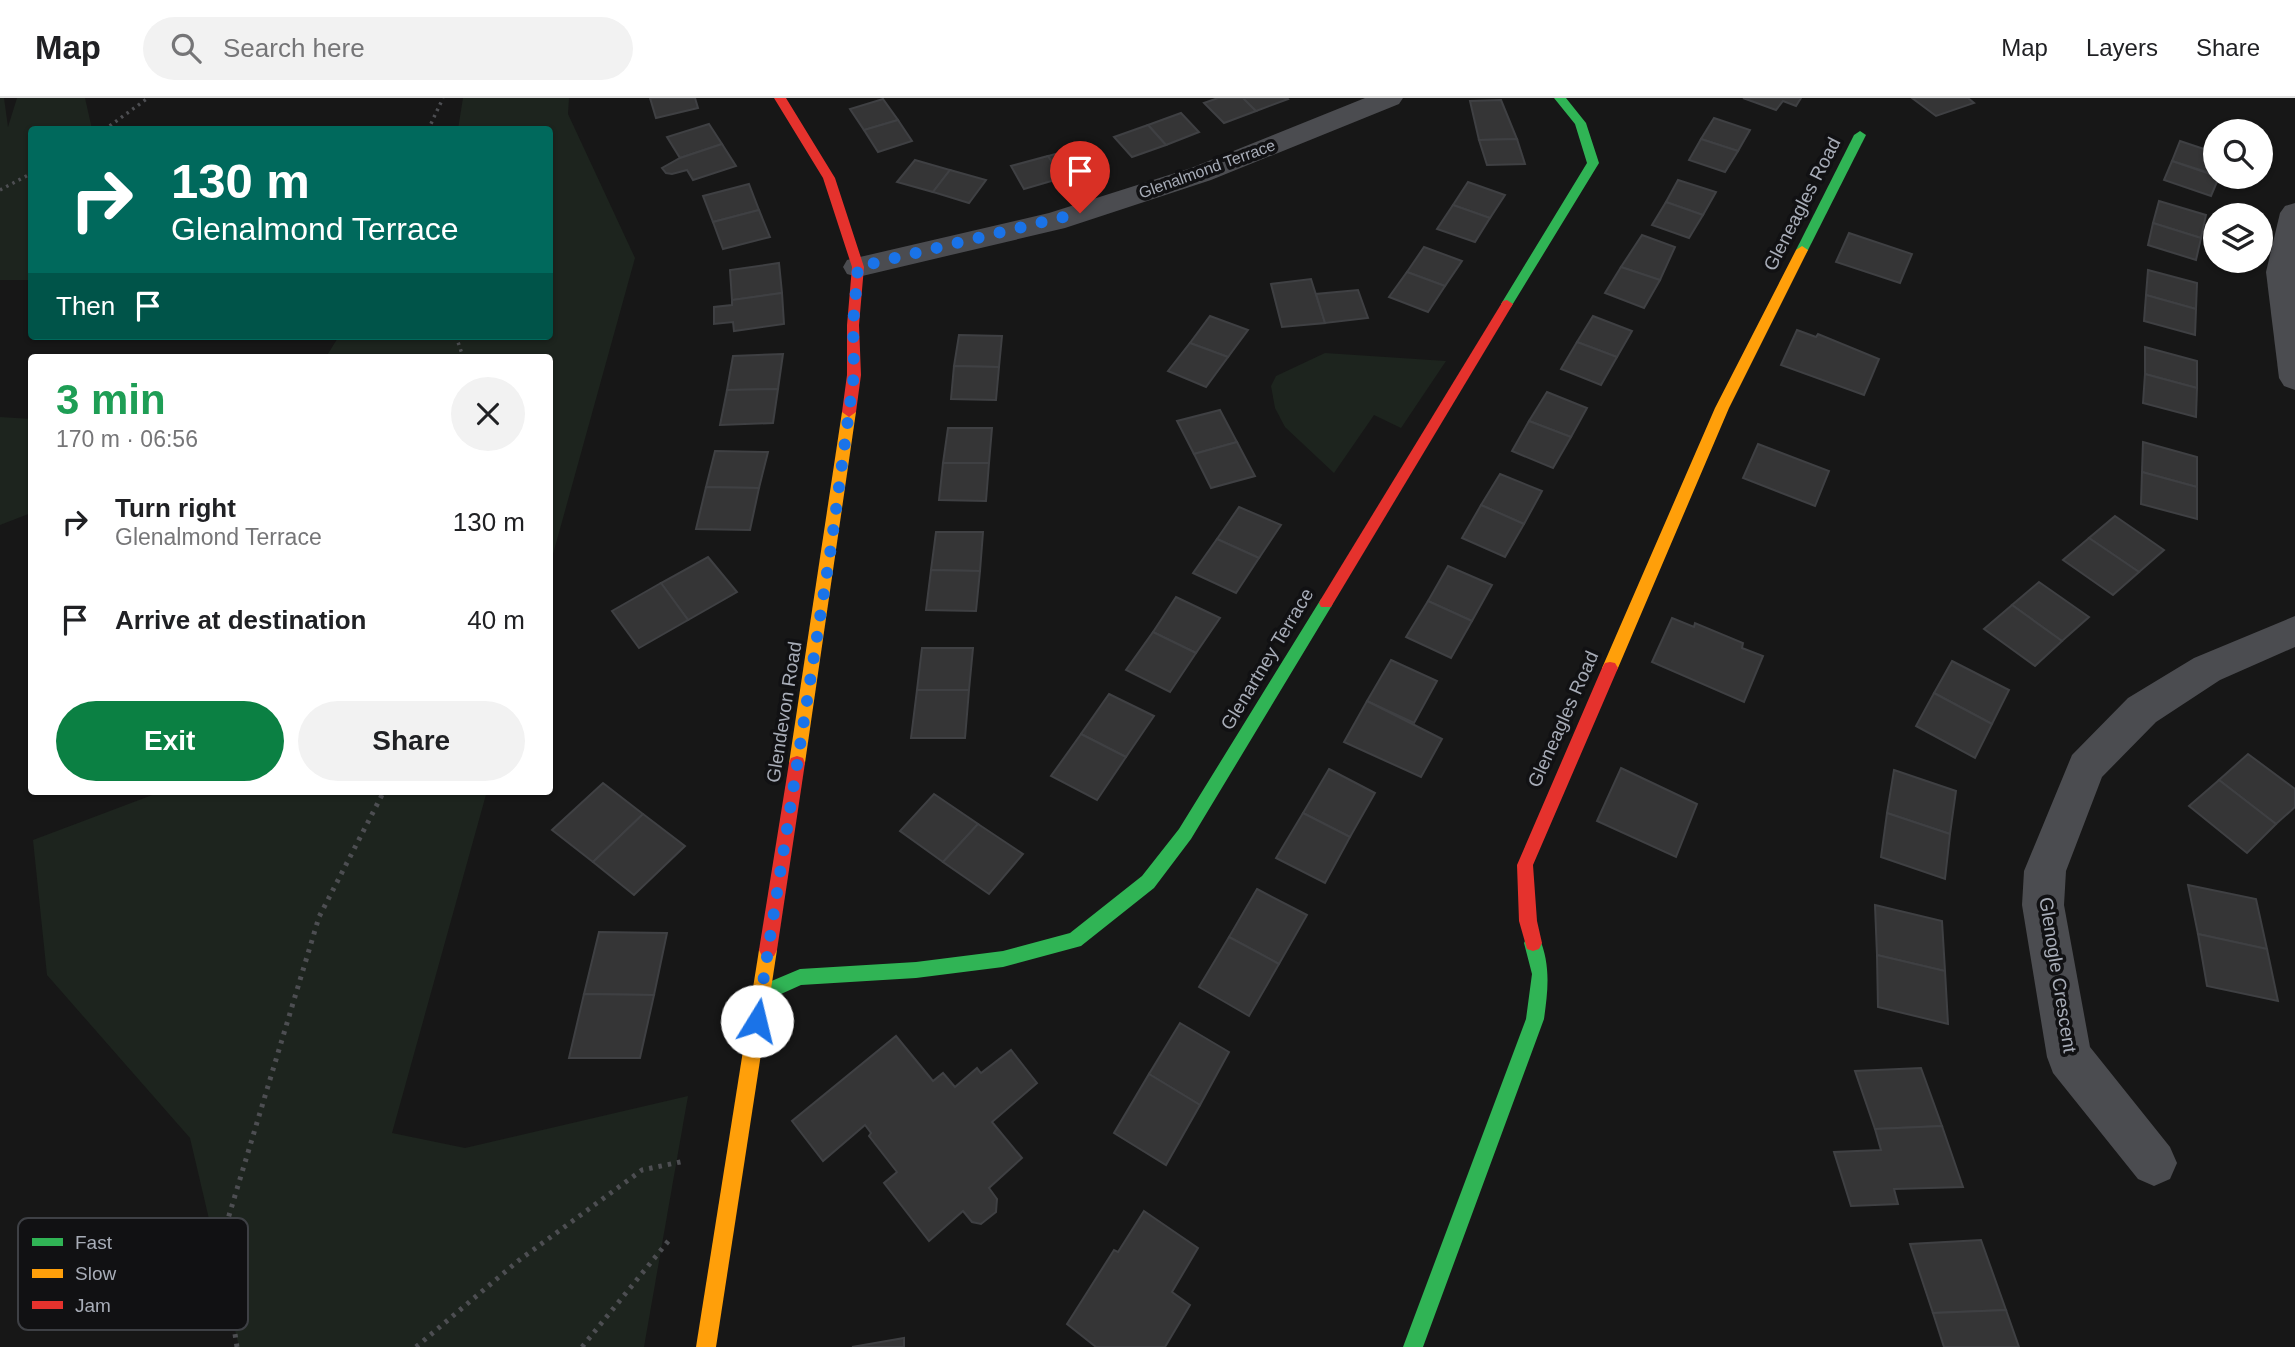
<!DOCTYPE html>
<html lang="en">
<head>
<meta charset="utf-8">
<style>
	:root { --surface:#fff; --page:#f2f2f2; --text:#202124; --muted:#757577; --line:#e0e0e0; --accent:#0b8043 }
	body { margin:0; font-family:Arial,sans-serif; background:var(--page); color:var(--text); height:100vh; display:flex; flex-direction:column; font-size:26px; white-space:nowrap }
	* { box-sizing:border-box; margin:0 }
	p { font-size:23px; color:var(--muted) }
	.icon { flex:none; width:38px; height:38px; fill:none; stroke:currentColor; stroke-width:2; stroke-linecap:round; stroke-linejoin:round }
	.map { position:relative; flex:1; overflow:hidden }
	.panel { position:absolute; left:28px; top:256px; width:525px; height:441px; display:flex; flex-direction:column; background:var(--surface); border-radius:7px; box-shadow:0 2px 5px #0004 }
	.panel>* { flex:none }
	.banner { position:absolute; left:28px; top:28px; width:525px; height:214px; border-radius:7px; box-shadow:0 2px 5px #0004; background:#00695c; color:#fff; overflow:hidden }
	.fabs { position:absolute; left:2203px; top:21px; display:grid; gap:14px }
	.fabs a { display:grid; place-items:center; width:70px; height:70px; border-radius:50%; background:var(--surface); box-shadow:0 2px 5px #0004; font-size:35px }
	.pin { position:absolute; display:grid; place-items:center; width:60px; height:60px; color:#fff; margin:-72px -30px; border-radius:50% 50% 50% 0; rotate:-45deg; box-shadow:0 0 7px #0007 }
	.pin .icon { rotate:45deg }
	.me { position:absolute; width:77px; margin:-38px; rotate:9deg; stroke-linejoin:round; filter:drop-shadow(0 0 5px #0008) }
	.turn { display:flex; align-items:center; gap:24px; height:147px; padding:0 28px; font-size:32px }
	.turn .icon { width:91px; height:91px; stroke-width:2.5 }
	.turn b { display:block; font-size:49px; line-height:60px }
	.then { display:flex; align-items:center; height:66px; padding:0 28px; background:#0003; gap:14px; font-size:26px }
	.round { display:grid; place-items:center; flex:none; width:74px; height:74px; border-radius:37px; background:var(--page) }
	.headline { display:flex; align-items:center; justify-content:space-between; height:119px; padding:0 28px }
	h1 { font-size:42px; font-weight:700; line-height:52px; color:#1e9e55 }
	.action { display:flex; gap:14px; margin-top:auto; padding:14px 28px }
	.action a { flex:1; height:80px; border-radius:42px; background:var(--accent); color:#fff; font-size:28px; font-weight:700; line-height:80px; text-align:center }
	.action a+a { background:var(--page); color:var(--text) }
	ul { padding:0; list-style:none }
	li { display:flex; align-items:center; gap:21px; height:98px; padding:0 28px }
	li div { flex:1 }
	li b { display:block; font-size:26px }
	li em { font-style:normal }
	header { display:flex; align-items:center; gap:42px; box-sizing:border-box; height:98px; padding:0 35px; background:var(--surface); border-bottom:2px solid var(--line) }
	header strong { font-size:33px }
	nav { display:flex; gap:38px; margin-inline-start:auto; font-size:24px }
	.search { width:490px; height:63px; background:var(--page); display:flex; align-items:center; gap:18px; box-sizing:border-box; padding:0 24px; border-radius:38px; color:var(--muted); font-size:26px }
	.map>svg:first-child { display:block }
</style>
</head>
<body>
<header>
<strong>Map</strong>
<div class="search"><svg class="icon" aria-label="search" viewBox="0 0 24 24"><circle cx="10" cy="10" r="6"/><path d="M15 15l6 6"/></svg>Search here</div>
<nav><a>Map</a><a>Layers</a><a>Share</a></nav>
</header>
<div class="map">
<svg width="2295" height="1249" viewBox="0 0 2295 1249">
	<rect width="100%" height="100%" fill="#171717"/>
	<g fill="#1d241e">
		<polygon points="0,0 4,0 8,29 17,0 85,0 92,31 32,32 31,182 0,182"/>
		<polygon points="463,0 569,0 568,16 635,160 550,467 550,259 326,259 339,238 550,238 550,32 458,31"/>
		<polygon points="1325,255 1446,263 1401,330 1374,317 1334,375 1285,329 1275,310 1271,288 1276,278"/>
		<polygon points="0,319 32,321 31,415 0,427"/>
		<polygon points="163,693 487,693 392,1035 465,1050 688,998 644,1249 239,1249 190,1040 47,877 33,742"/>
	</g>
	<g fill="#353536" stroke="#3f4043" stroke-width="2">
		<polygon points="650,0 695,0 698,10 656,20"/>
		<polygon points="1218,0 1243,0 1256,13 1224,25 1204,5"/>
		<polygon points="1243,0 1287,0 1288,1 1256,13"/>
		<polygon points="1743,0 1801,0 1796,8 1783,3 1776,12"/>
		<polygon points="1912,0 1968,0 1974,5 1936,18"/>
		<polygon points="883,1 898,22 864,32 850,11"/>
		<polygon points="1501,2 1517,41 1479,42 1470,3"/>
		<polygon points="1181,15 1199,34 1166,47 1148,27"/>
		<polygon points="1714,20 1750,32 1738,53 1701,41"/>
		<polygon points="898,22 912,43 878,54 864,32"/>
		<polygon points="709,26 722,46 680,60 667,39"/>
		<polygon points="1148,27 1166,47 1132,59 1114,39"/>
		<polygon points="1517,41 1525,66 1487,67 1479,42"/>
		<polygon points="1701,41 1738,53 1725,74 1689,62"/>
		<polygon points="2180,43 2216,55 2216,77 2172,63"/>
		<polygon points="722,46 736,68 693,82 687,72 672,76 666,75 662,70 680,60"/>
		<polygon points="1084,48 1099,70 1062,80 1048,58"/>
		<polygon points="1048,58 1062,80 1024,91 1011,68"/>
		<polygon points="915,62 950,72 933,94 897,84"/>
		<polygon points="2172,63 2219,79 2211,98 2164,82"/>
		<polygon points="950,72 986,82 969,105 933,94"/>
		<polygon points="1678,82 1716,94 1703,117 1666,104"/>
		<polygon points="1468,84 1505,97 1490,120 1453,107"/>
		<polygon points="749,86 759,112 713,124 703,98"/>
		<polygon points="2159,103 2206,117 2201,140 2153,125"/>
		<polygon points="1666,104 1703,117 1689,140 1652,127"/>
		<polygon points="1453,107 1490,120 1475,144 1437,131"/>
		<polygon points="759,112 770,139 723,151 713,124"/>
		<polygon points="2153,125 2201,140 2196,162 2148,147"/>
		<polygon points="1849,135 1912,156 1900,185 1836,164"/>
		<polygon points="1642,137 1675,149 1660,182 1621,169"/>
		<polygon points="1424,149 1462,163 1445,188 1407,174"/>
		<polygon points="779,165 782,195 732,202 730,172"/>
		<polygon points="1621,169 1660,182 1644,210 1605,195"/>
		<polygon points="2148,172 2197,185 2196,211 2146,197"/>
		<polygon points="1407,174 1445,188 1428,214 1389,199"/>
		<polygon points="1311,181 1325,225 1282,229 1271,186"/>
		<polygon points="1358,192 1368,220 1325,225 1316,196"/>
		<polygon points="782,195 784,226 734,233 733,224 714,226 714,209 732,207 732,202"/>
		<polygon points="2146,197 2196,211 2195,237 2144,223"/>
		<polygon points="1210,218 1248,232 1228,259 1190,245"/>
		<polygon points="1593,218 1632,233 1617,259 1577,244"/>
		<polygon points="1797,232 1816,239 1818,236 1879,261 1864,297 1781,267"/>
		<polygon points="959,237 1002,238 999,269 954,268"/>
		<polygon points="1577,244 1617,259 1601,287 1561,271"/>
		<polygon points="1190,245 1228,259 1206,289 1168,273"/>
		<polygon points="2145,249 2197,263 2197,290 2145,276"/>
		<polygon points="783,256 778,291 727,292 733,258"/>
		<polygon points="954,268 999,269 996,302 951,301"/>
		<polygon points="2145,276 2197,290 2196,319 2143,305"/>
		<polygon points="778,291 773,325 720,327 727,292"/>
		<polygon points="1547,294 1587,310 1571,339 1529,323"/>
		<polygon points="1220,312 1237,344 1194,356 1177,323"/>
		<polygon points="1529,323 1571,339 1553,370 1512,353"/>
		<polygon points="948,330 992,330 989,365 943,365"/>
		<polygon points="1237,344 1255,378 1211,390 1194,356"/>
		<polygon points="2143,344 2197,359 2197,389 2142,374"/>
		<polygon points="1758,346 1829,373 1815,408 1743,380"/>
		<polygon points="715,353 768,354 759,390 706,389"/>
		<polygon points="943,365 989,365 986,403 939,402"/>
		<polygon points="2142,374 2197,389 2197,421 2141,406"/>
		<polygon points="1500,376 1542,393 1524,426 1481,407"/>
		<polygon points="706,389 759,390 750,432 696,431"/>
		<polygon points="1481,407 1524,426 1505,459 1462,440"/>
		<polygon points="1239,409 1281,427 1259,460 1217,441"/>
		<polygon points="2115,418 2164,452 2139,474 2089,440"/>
		<polygon points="936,434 983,434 980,473 931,472"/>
		<polygon points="2089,440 2139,474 2113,497 2063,462"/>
		<polygon points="1217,441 1259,460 1236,495 1193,475"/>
		<polygon points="708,459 737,494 688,522 661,485"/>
		<polygon points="1448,468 1492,487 1472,523 1428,503"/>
		<polygon points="931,472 980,473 976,513 926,512"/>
		<polygon points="2039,484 2089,519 2062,543 2012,507"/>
		<polygon points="661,485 688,522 639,550 612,513"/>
		<polygon points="1176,499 1220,520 1196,555 1153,534"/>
		<polygon points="1428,503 1472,523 1451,560 1406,539"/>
		<polygon points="2012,507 2062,543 2035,568 1984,531"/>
		<polygon points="1672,520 1694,529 1695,525 1743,545 1742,550 1763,558 1744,604 1652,564"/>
		<polygon points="1153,534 1196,555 1170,594 1126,572"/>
		<polygon points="922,550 973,550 969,592 917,592"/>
		<polygon points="1391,562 1437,583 1414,625 1367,603"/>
		<polygon points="1952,563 2009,592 1992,626 1934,595"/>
		<polygon points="917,592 969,592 965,640 911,640"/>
		<polygon points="1934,595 1992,626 1975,660 1916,628"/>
		<polygon points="1109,596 1154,618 1126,659 1081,636"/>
		<polygon points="1367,603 1442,641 1421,679 1344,644"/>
		<polygon points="1081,636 1126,659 1097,702 1051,678"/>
		<polygon points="2248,656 2295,691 2295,709 2276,726 2219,682"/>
		<polygon points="1621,670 1697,706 1676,759 1597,723"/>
		<polygon points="1329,671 1375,695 1350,739 1303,715"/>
		<polygon points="1894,672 1956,693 1950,736 1887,715"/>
		<polygon points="2219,682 2276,726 2247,755 2189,708"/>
		<polygon points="603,685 643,716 593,764 552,732"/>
		<polygon points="934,696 978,726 943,764 900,733"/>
		<polygon points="1303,715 1350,739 1325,785 1276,760"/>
		<polygon points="1887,715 1950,736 1945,781 1881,759"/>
		<polygon points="643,716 685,748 634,797 593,764"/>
		<polygon points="978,726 1023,756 989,796 943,764"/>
		<polygon points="2188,787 2256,801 2267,851 2198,836"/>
		<polygon points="1257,791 1307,817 1279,866 1229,839"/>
		<polygon points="1875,807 1942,823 1945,873 1877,857"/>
		<polygon points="599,834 667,835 654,897 584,896"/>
		<polygon points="2198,836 2267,851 2278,903 2207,888"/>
		<polygon points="1229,839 1279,866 1249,918 1199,889"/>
		<polygon points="1877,857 1945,873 1948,926 1878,909"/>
		<polygon points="584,896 654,897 640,960 569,960"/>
		<polygon points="1180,925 1229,954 1200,1007 1149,976"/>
		<polygon points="896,938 933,983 943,975 955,989 977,970 981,975 1011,952 1037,985 992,1024 1022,1060 989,1090 997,1101 996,1114 981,1126 972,1124 963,1113 929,1143 884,1085 897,1074 869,1038 871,1035 865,1027 823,1063 792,1023"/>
		<polygon points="1921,970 1942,1028 1875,1031 1855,973"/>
		<polygon points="1149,976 1200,1007 1166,1067 1114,1035"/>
		<polygon points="1942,1028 1963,1089 1894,1091 1898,1106 1851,1108 1834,1054 1881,1052 1875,1031"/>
		<polygon points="1144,1113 1198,1150 1172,1194 1190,1207 1165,1249 1096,1249 1067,1226 1114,1152 1118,1154"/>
		<polygon points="1981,1142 2006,1212 1933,1215 1910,1146"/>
		<polygon points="2006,1212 2019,1249 1944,1249 1933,1215"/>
		<polygon points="904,1240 904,1249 852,1249"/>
	</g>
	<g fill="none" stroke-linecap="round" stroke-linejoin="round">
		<g stroke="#4d4e52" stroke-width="3.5" stroke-dasharray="2.5 4.5" stroke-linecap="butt">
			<polyline points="104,32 148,0"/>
			<polyline points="428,32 443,0"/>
			<polyline points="0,92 32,75"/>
			<polyline points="456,238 463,259"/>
		</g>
		<g stroke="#4d4e52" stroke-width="5" stroke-dasharray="3.5 6" stroke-linecap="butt">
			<polyline points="237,1249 221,1144 319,819 384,693"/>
			<polyline points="416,1249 518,1163 642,1072 685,1063"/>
			<polyline points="582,1249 670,1141"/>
		</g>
		<g fill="#4b4c50" fill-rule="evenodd">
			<polygon points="1365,0 1403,0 1399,6 1211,82 1065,130 858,179 847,176 843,169 847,162 1049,115 1191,70"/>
			<polygon points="2295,105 2295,292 2284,288 2279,280 2266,174 2280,115 2285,108"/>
			<polygon points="2295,518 2295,549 2220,582 2156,624 2102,679 2066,773 2064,807 2090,949 2170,1049 2177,1065 2170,1081 2154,1088 2138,1081 2053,975 2047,959 2022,807 2024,773 2072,657 2128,600 2194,560"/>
		</g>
		<g fill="#30b455" fill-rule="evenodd">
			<polygon points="1554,0 1566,0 1586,25 1599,65 1511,209 1507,210 1501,206 1587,65 1575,26"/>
			<polygon points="1860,33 1866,37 1808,152 1806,155 1798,155 1796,152 1854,37"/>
			<polygon points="1326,499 1333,505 1331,509 1191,741 1154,790 1081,848 1003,869 916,880 801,887 761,905 755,902 752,896 755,890 800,871 916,864 1003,853 1070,835 1142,778 1179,731 1321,501"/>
			<path d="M1533 837 1539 839C1551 867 1548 892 1544 921L1423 1249H1403L1526 921 1532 876 1524 845 1527 839Z"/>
		</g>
		<g fill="#ff9f0a" fill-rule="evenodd">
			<polygon points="1802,148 1808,152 1729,310 1618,570 1615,575 1605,575 1602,570 1715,310 1796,152"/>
			<polygon points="849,309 856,314 805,665 803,670 797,672 791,670 789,665 842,314"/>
			<polygon points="768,844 774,846 777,852 716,1249 696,1249 759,852 762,846"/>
		</g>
		<g fill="#e5322d" fill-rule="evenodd">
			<polygon points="774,0 786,0 835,80 864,169 859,227 861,277 856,314 849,319 842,314 847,277 847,227 852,169 823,80"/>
			<polygon points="1507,202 1513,206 1331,509 1321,509 1319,505 1321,501 1503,203"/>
			<polygon points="1610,564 1615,565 1618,570 1533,767 1537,823 1542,845 1539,851 1533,853 1527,851 1519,823 1517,767 1602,570 1605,565"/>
			<polygon points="797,658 803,660 805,665 777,852 774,858 768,860 762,858 759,852 789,665 791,660"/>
		</g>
	</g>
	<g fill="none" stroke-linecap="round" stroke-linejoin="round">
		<polyline stroke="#1a73e8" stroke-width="12" stroke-dasharray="0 21.6" points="757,923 831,449 854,276 853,227 858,169 1080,115"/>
	</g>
	<g text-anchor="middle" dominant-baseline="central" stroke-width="7" stroke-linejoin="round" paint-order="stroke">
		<g font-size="16" fill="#a8adb8" stroke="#111113">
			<text transform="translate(1207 71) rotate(-20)">Glenalmond Terrace</text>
		</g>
		<g font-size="19" fill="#a8adb8" stroke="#111113">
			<text transform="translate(1802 106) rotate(-63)">Gleneagles Road</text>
			<text transform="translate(1267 561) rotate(-59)">Glenartney Terrace</text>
			<text transform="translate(784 614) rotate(-81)">Glendevon Road</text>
			<text transform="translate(1563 621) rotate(-66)">Gleneagles Road</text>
			<text transform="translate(2058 877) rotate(81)">Glenogle Crescent</text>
		</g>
	</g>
	<rect x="18" y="1120" width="230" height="112" rx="10" fill="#111113" stroke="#3e4045" stroke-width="2"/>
	<rect x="32" y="1140" width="31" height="8" fill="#30b455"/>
	<rect x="32" y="1171" width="31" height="9" fill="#ff9f0a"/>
	<rect x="32" y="1203" width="31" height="8" fill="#e5322d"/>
	<g font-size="19" fill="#a8adb8">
		<text x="75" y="1151">Fast</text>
		<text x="75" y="1182">Slow</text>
		<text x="75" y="1214">Jam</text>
	</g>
</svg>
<div class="fabs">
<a><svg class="icon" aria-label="search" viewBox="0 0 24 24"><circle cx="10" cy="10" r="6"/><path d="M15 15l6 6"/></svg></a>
<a><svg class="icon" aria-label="layers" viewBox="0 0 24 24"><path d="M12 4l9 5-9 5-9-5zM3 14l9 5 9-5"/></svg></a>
</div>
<div class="pin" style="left:1080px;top:115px;background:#d93025"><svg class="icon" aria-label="arrive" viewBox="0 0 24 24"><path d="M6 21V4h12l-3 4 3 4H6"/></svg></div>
<svg class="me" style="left:757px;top:923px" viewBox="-20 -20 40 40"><circle r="19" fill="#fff"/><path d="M0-13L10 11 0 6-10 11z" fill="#1a73e8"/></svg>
<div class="banner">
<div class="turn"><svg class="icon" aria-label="right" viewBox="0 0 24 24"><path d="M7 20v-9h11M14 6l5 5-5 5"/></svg><div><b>130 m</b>Glenalmond Terrace</div></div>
<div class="then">Then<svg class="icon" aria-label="arrive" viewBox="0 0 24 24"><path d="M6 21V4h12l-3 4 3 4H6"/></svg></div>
</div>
<section class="panel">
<div class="headline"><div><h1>3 min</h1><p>170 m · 06:56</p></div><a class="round"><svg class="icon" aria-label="close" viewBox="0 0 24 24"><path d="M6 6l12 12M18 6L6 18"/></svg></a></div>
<ul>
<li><svg class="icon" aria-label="right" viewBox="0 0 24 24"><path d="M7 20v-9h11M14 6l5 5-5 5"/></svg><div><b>Turn right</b><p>Glenalmond Terrace</p></div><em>130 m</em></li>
<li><svg class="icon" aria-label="arrive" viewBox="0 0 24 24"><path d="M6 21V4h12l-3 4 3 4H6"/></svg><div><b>Arrive at destination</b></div><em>40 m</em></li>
</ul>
<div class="action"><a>Exit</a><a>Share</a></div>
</section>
</div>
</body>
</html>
